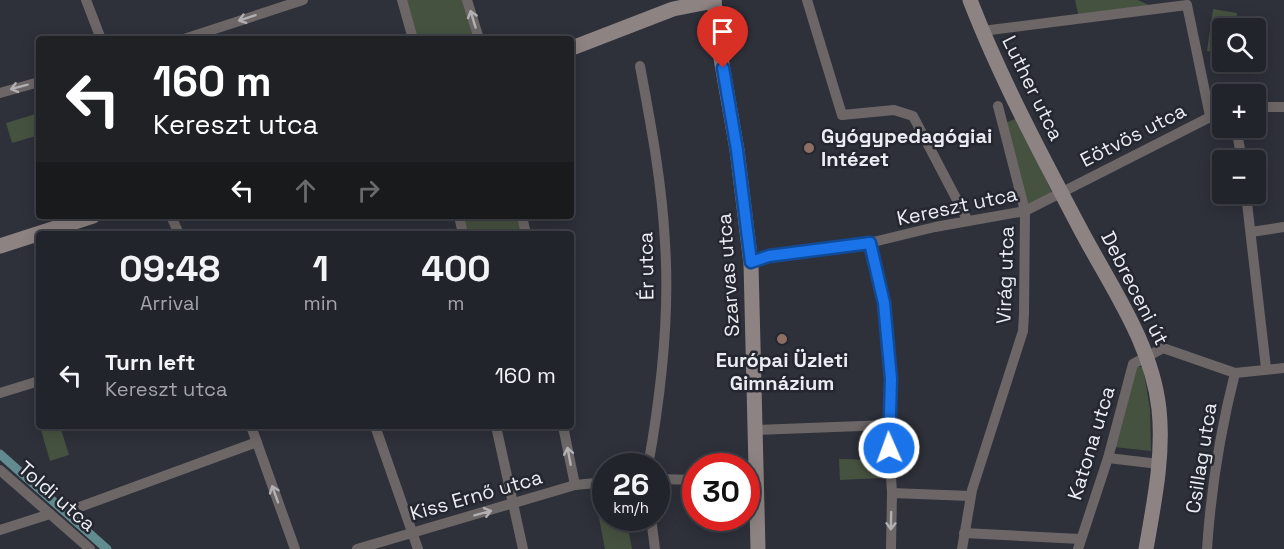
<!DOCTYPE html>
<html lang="en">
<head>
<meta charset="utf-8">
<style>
	:root { --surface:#22242c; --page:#2e3038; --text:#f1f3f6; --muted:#a2a4a9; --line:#3f4148 }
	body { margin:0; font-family:"Space Grotesk",sans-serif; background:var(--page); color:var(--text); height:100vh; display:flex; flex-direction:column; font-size:22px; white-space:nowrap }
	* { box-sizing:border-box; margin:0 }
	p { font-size:20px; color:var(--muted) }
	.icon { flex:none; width:33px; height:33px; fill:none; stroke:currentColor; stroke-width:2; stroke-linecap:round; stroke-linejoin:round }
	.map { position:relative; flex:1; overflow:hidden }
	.drawer { position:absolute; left:36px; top:231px; width:538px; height:198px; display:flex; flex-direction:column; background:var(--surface); border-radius:6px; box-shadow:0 3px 15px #0003,0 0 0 2px var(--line) }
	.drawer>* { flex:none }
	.banner { position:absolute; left:36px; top:36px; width:538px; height:183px; border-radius:6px; box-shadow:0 3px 15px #0003,0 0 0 2px var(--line); background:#202124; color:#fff; overflow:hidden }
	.tools { position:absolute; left:1212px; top:18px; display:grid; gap:12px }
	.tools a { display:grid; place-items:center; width:54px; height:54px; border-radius:6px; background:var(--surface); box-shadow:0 3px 15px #0003,0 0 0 2px var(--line); font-size:30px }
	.speed { position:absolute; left:592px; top:453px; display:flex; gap:12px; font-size:30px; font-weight:700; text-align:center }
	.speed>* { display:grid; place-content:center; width:78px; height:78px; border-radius:50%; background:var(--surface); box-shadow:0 3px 15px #0003,0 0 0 2px var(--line); line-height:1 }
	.speed small { font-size:15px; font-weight:400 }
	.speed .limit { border:9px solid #d22; background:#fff; color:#111 }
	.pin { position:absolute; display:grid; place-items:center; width:51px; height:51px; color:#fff; margin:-62px -26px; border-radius:50% 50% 50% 0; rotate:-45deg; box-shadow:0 0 6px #0007 }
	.pin .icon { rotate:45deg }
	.me { position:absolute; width:66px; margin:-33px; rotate:358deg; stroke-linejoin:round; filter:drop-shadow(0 0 4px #0008) }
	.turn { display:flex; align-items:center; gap:21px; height:126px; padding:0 18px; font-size:27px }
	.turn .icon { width:78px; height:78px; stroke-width:2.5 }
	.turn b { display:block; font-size:42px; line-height:51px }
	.lanes { display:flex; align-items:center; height:57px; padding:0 18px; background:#0003; justify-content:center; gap:30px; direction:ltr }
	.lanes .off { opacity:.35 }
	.eta { display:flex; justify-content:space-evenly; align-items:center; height:102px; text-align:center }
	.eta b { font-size:36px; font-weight:800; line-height:42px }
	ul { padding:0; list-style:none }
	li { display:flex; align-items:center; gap:18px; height:84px; padding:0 18px }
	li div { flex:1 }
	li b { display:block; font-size:22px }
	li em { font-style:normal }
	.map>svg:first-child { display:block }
</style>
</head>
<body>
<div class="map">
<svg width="1284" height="549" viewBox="0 0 1284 549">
	<rect width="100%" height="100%" fill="#2e303a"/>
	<g fill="#465240">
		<polygon points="402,0 467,0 479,39 413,39"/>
		<polygon points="1075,0 1138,0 1155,8 1079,18"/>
		<polygon points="1213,9 1237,13 1235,28 1222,28 1222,53 1207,51"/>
		<polygon points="1245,20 1266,23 1260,65 1240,62 1256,62 1256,28 1244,28"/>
		<polygon points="39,113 39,135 12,143 6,123"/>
		<polygon points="1017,118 1054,197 1025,211 1003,124"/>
		<polygon points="459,216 522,216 526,234 463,234"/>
		<polygon points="1135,367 1143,367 1150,409 1151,451 1114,447"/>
		<polygon points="53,426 60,426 69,455 50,461 41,430"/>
		<polygon points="839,459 880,460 881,478 840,480"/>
		<polygon points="606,517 626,518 632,549 605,549 599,518"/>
	</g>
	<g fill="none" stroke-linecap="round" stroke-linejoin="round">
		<polyline stroke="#628b90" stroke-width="9" points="0,454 107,549"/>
		<g stroke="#6c6666" stroke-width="10">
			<polyline points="86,0 101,39"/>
			<polyline points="402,0 413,39"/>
			<polyline points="467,0 479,39"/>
			<polyline points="807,0 842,115 894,110 913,116 968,221"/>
			<polyline points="982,31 1187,5 1210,116"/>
			<polyline points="184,39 303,0"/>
			<path d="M640 66C651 125 662 183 665 243 670 317 661 394 648 466"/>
			<polyline points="0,93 39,82"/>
			<polyline points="1256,107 1284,107"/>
			<polyline points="1236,128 1242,160"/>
			<polyline points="1246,194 1266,368"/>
			<polyline points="171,216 179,234"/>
			<polyline points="459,216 463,234"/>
			<polyline points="522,216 526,234"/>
			<polyline points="1251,232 1284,227"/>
			<polyline points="869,243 884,303 890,379 888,425 892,493 891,549"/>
			<polyline points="751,262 769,256 869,243 935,227 1025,211 1222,111"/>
			<polyline points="0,393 39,381"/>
			<polyline points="251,426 295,549"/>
			<polyline points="375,426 418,549"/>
			<polyline points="496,426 523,549"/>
			<polyline points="563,426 575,485"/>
			<polyline points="756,430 888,425"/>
			<polyline points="1108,458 1159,464"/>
			<polyline points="0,470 90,549"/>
			<polyline points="657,479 696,480"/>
			<polyline points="892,493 970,496"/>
			<polyline points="77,508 257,442"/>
			<polyline points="651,518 655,549"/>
			<polyline points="0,530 50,514"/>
			<polyline points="964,533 1080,539"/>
			<polyline points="357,549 575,485 606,482"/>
			<polyline points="962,549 972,490 1023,331 1024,314 1025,211 998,106"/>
			<polyline points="1078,549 1108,458 1133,364 1163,348 1235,373 1284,368"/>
			<path d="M1207 549C1211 488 1220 432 1235 373"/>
		</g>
		<g stroke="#8d8383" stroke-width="15">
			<polyline points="714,0 719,47 737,150 751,264 758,549"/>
			<path d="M970 0C1001 80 1043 158 1083 234 1113 290 1152 345 1159 409 1164 455 1154 503 1146 549"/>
			<polyline points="572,48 673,9 714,1"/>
			<polyline points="0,246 93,216"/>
		</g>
	</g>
	<defs><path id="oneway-shaft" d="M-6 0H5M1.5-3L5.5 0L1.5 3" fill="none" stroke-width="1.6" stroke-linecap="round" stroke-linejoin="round" transform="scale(1.5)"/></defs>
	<g stroke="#b1b0b3">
		<use href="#oneway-shaft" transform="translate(247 18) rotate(162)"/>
		<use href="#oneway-shaft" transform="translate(473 19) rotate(-107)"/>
		<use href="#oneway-shaft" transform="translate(19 87) rotate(165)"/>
		<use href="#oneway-shaft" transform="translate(569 456) rotate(-101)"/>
		<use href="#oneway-shaft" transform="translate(275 494) rotate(-110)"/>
		<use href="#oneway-shaft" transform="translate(483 513) rotate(-15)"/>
		<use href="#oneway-shaft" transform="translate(891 521) rotate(91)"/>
	</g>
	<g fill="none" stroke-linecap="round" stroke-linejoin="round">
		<g stroke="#114b97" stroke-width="15">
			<polyline id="route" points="723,68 737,150 751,262 769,256 870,243 884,303 891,379 889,448"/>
		</g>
		<use href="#route" stroke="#1a73e8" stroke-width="10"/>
	</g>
	<g fill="#8d6e63" stroke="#242630" stroke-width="2">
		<circle cx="809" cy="148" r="6"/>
		<circle cx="782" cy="339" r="6"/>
	</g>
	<g text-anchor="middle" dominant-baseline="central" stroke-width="5" stroke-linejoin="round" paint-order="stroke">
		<g font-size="20" fill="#eaecf2" stroke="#242630">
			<text transform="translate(1033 88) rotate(64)">Luther utca</text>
			<text transform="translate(1133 135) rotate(-27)">Eötvös utca</text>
			<text transform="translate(957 206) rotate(-12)">Kereszt utca</text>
			<text transform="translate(646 266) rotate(-91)">Ér utca</text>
			<text transform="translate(728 275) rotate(-94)">Szarvas utca</text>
			<text transform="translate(1005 275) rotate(-88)">Virág utca</text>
			<text transform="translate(1135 288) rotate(63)">Debreceni út</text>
			<text transform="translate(1091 443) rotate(-73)">Katona utca</text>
			<text transform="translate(1201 458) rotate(-81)">Csillag utca</text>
			<text transform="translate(476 495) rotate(-16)">Kiss Ernő utca</text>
			<text transform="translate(57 496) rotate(41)">Toldi utca</text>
		</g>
		<g font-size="20" font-weight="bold" fill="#eaecf2" stroke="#242630" text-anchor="start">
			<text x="821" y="136">Gyógypedagógiai<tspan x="821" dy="23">Intézet</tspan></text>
			<text x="782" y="360" text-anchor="middle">Európai Üzleti<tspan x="782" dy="23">Gimnázium</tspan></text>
		</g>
	</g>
</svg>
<div class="tools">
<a><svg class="icon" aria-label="search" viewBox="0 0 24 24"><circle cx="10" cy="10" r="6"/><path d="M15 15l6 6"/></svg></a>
<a>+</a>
<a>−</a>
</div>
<div class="speed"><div>26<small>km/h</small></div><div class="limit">30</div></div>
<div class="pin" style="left:723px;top:68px;background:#d93025"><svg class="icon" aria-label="arrive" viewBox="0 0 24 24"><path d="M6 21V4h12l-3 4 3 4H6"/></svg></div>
<svg class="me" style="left:889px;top:448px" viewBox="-20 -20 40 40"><circle r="17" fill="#1a73e8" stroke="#fff" stroke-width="3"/><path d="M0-11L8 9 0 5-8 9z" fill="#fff"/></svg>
<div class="banner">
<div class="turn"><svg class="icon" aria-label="left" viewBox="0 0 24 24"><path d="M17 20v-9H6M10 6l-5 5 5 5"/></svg><div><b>160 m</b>Kereszt utca</div></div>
<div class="lanes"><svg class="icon" aria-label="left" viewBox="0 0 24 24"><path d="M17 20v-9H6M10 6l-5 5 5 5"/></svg><svg class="icon off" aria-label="ahead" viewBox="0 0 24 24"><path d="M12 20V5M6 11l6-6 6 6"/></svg><svg class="icon off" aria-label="right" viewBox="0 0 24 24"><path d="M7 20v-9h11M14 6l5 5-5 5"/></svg></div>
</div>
<section class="drawer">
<div class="eta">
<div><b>09:48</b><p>Arrival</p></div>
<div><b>1</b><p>min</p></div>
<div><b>400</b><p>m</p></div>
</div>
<ul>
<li><svg class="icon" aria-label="left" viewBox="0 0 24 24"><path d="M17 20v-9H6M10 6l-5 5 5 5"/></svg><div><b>Turn left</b><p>Kereszt utca</p></div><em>160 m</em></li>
</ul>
</section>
</div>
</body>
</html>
